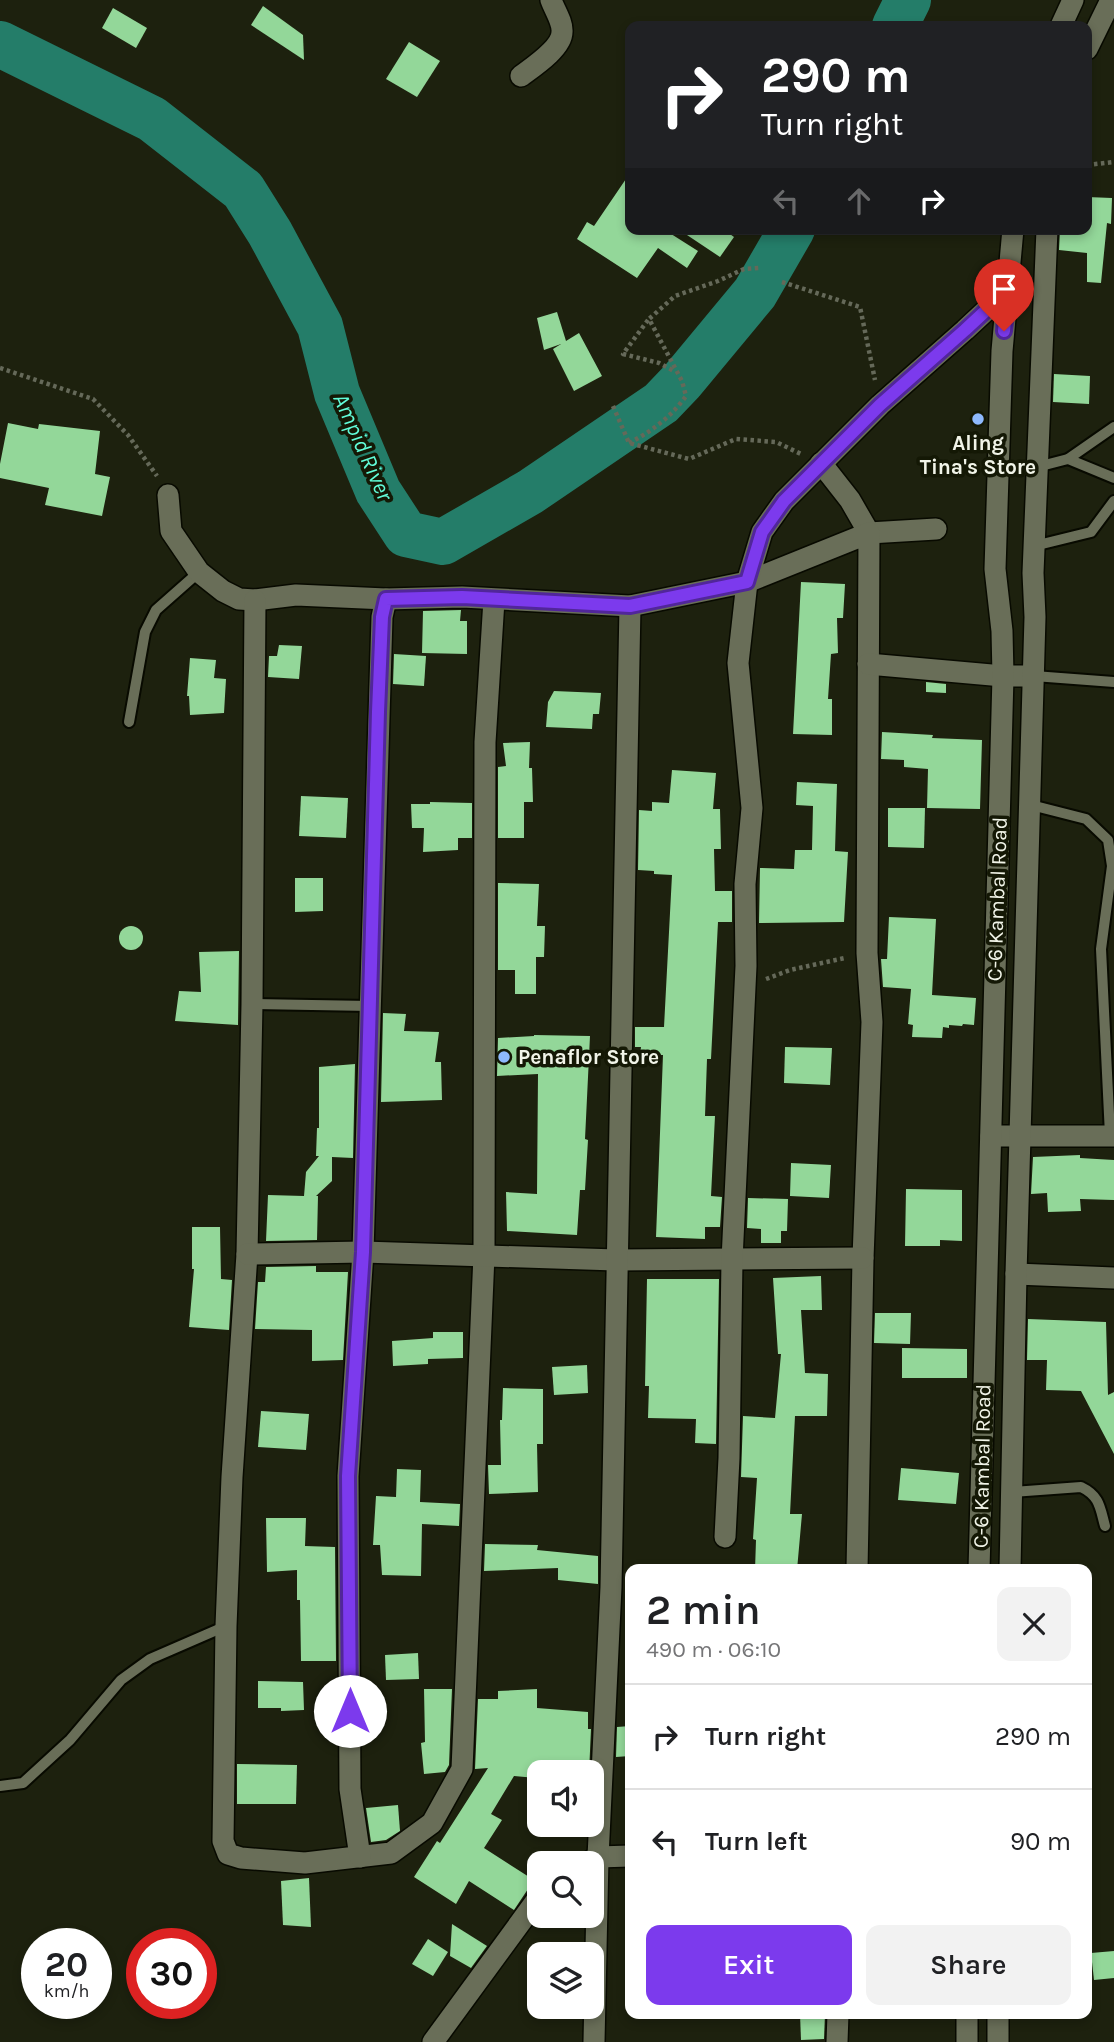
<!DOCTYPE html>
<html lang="en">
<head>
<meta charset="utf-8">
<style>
	:root { --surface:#fff; --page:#f2f2f2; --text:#202124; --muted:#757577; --line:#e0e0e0; --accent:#7c3aed }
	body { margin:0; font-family:Karla,sans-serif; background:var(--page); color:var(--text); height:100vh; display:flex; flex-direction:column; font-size:26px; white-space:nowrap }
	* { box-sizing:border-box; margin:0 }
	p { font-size:23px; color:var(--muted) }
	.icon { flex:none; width:38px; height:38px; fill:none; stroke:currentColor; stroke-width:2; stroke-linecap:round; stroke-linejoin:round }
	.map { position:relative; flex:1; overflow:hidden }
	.details { position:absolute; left:625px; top:1564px; width:467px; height:455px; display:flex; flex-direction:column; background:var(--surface); border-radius:14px; box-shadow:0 4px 10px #0003 }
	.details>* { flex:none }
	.guide { position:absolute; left:625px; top:21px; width:467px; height:214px; border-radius:14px; box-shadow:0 4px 10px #0003; background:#202124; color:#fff; overflow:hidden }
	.tools { position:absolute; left:527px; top:1760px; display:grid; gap:14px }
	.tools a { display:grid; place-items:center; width:77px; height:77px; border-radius:14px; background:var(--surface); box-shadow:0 4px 10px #0003; font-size:35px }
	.speed { position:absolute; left:21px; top:1928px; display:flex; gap:14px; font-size:35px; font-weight:700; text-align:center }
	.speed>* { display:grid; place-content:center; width:91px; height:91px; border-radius:50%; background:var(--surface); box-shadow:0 4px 10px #0003; line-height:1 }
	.speed small { font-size:18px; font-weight:400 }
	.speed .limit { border:10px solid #d22; background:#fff; color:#111 }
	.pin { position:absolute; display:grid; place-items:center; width:60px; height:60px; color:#fff; margin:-72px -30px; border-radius:50% 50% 50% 0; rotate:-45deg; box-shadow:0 0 7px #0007 }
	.pin .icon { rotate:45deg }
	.me { position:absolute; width:77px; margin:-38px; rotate:0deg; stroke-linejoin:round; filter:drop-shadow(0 0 5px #0008) }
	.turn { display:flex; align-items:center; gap:24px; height:147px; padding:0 21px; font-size:32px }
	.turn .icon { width:91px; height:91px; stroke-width:2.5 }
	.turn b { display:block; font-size:49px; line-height:60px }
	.lanes { display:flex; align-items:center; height:66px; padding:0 21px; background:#0003; justify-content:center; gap:35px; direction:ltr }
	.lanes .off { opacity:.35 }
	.round { display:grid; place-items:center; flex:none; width:74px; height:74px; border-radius:14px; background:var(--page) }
	.headline { display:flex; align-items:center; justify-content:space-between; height:119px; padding:0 21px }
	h1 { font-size:42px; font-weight:600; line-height:52px }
	.primary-button { display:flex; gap:14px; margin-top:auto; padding:14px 21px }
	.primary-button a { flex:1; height:80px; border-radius:14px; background:var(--accent); color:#fff; font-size:28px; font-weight:600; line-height:80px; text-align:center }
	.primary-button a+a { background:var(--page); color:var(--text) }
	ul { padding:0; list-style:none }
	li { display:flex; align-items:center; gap:21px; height:105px; padding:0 21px; border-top:2px solid var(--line) }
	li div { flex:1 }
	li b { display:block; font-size:26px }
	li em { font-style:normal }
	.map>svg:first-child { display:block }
</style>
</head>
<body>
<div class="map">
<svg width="1114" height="2042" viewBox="0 0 1114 2042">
	<rect width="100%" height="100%" fill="#1d210e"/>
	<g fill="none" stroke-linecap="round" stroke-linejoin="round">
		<g stroke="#247d69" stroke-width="46">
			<polyline points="895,26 908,0"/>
			<polyline points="0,44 152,119 243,190 270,233 320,326 337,393 378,491 406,534 443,542 530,492 661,403 682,381 755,293 792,229"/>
		</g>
	</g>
	<g fill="#93d799">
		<polygon points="263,6 303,35 304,60 251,25"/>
		<polygon points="113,8 147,28 136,48 102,28"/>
		<polygon points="409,42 440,61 417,97 386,79"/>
		<polygon points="630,173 630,229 669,229 668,232 698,251 687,268 658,248 637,278 577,239 587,222 594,226"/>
		<polygon points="1087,197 1112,198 1111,224 1107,223 1101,283 1087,282 1087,253 1059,250 1060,229 1087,229"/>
		<polygon points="678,229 723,229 734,237 720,257"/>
		<polygon points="557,312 566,341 579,333 602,376 574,391 553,349 561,344 544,350 537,318"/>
		<polygon points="1054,374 1090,376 1089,404 1053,402"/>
		<polygon points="8,423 38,429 39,424 100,431 95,474 110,477 102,516 45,505 49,488 0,478 0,464"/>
		<polygon points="801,582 845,584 843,618 837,618 838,653 831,654 828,699 832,699 832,735 793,734"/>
		<polygon points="461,610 460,621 467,621 467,654 422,653 423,611"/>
		<polygon points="279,645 302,646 299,679 268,677 269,656 277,656"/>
		<polygon points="394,654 426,656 424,686 393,684"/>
		<polygon points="190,658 216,660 214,678 226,679 224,713 190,715 189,696 187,696"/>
		<polygon points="926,682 946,684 946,693 926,692"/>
		<polygon points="554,691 601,693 599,714 593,714 592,729 546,727 548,702"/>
		<polygon points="882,732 933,735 932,738 982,740 980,809 927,808 928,769 904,767 904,760 881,759"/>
		<polygon points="530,742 529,768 532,768 533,802 524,802 524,838 498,838 498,767 506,766 503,743"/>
		<polygon points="672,770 716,773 713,809 720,809 721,849 714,849 715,891 732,891 732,922 718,922 711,1059 707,1059 705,1116 715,1116 711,1196 722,1197 720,1227 705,1227 705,1239 656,1237 663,1055 640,1055 641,1047 635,1047 635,1027 664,1027 672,875 654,874 654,871 638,870 639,810 652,811 652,802 669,803"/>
		<polygon points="797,782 837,784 835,851 848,852 844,922 759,923 760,868 794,869 795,850 812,850 813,806 796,805"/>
		<polygon points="301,796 348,798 346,838 299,836"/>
		<polygon points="430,802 472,803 472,838 458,838 458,850 423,852 424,828 412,828 411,804 430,804"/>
		<polygon points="888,808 925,808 924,848 888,847"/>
		<polygon points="295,878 323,878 323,911 295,912"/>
		<polygon points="498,883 539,884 537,926 545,926 544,957 536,957 536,994 515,994 515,970 498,970"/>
		<polygon points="889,917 936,919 932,995 976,998 974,1025 963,1024 962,1026 949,1025 949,1028 943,1027 942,1038 912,1037 913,1025 908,1024 911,989 883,987 881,959 887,959"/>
		<circle cx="131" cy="938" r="12"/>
		<polygon points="239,951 238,1025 175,1021 179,991 201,992 199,952"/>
		<polygon points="383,1013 406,1014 404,1031 439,1032 435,1062 441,1062 442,1100 381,1102"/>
		<polygon points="534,1035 590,1036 585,1139 588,1140 585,1190 580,1190 577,1235 507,1231 506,1192 537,1194 538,1074 497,1076 498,1038 534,1036"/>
		<polygon points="785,1047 832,1048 830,1085 784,1083"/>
		<polygon points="355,1064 353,1158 332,1157 332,1181 316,1196 318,1196 317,1240 266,1241 268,1195 304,1196 306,1172 319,1156 316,1156 317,1128 319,1128 319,1067"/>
		<polygon points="1080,1155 1080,1158 1114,1160 1114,1200 1080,1199 1081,1211 1048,1212 1047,1193 1031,1194 1033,1157"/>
		<polygon points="791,1163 831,1165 829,1198 790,1196"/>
		<polygon points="906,1189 962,1190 962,1241 940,1240 940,1246 905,1246"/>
		<polygon points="748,1198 788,1199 787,1231 781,1231 781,1243 761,1243 761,1229 747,1228"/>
		<polygon points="192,1227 220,1227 221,1279 232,1280 229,1330 189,1327 194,1269 192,1269"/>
		<polygon points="316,1266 316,1272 348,1272 343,1360 312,1361 312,1330 255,1329 258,1282 265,1282 266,1267"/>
		<polygon points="821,1276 822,1310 801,1310 805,1373 828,1374 827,1416 795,1416 790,1514 802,1514 797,1570 755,1570 756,1540 753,1539 757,1478 741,1477 743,1416 775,1418 781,1354 778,1354 773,1278"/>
		<polygon points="647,1279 719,1279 716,1444 695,1443 696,1419 648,1418 649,1386 645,1386"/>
		<polygon points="875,1313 911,1313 910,1344 874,1343"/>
		<polygon points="1028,1319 1106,1322 1108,1395 1114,1392 1114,1454 1081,1391 1046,1390 1047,1360 1027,1360"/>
		<polygon points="433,1332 463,1332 463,1358 428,1359 428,1364 393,1366 392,1341 433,1338"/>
		<polygon points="902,1348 967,1349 967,1378 902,1378"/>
		<polygon points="587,1365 588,1393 554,1395 552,1367"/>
		<polygon points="503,1388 543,1389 543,1444 537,1444 538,1492 489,1494 488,1465 501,1465 500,1420 502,1420"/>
		<polygon points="261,1411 309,1414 306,1450 258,1447"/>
		<polygon points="901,1468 959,1473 956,1504 898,1500"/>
		<polygon points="397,1469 421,1470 420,1502 460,1504 459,1526 422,1524 421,1576 382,1575 380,1545 373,1545 376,1496 396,1497"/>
		<polygon points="266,1518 306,1518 305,1546 335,1547 336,1661 301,1661 300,1600 297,1600 297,1570 267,1572"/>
		<polygon points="485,1544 538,1545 537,1550 598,1556 598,1584 558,1580 558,1568 484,1571"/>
		<polygon points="418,1653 419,1679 386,1680 385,1655"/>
		<polygon points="258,1681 303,1682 304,1710 281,1711 281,1708 258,1708"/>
		<polygon points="424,1689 452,1689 449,1765 445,1772 424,1774 421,1743 425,1742"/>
		<polygon points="537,1689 537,1708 588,1712 588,1729 591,1729 589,1773 536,1773 536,1778 514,1776 491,1814 502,1820 484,1848 537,1882 528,1889 514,1910 469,1881 456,1904 414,1877 437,1841 440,1843 488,1768 475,1769 478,1699 498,1699 498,1691"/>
		<polygon points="630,1726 630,1756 616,1757 617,1727"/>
		<polygon points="237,1764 297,1765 296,1804 237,1804"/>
		<polygon points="398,1805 400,1831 386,1840 371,1842 366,1808"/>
		<polygon points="309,1878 311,1927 283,1925 281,1881"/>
		<polygon points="452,1924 487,1946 471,1968 450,1956"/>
		<polygon points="428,1939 448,1952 433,1976 412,1964"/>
		<polygon points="1114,1951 1114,1978 1094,1980 1091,1953"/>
		<polygon points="800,2014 825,2014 824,2039 801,2040"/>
	</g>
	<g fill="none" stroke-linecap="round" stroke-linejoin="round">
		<g stroke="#080a00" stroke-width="14">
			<g id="lane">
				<polyline points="1068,459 1114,478"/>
				<polyline points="1037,467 1068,459 1114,427"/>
				<polyline points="1034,546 1091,532 1114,501"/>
				<polyline points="1034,676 1114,682"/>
				<polyline points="129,722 145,632 156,610 199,572"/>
				<polyline points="1031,805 1086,819 1108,840 1112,866 1101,949 1110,1135"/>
				<polyline points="252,1004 370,1006"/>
				<path d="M1012 1492 1081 1487C1100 1496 1100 1508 1105 1526"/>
				<polyline points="0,1786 23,1783 70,1740 121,1680 150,1659 226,1626"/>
			</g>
		</g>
		<g stroke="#080a00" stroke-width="24">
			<g id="street">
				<path d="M521 76C533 67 562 48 562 32 563 22 554 9 551 0"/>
				<polyline points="821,463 850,500 869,533 936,529"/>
				<polyline points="168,495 171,531 199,572 223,591 239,599 255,600 296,595 386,599 462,597 630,606 747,582 869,533 867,953 872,1022 863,1258 857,1570"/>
				<polyline points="255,600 252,1004 247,1254 232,1477 226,1626 223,1841 228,1854 241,1858 305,1863 391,1853 432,1823 462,1769 484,1255 485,742 494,600"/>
				<polyline points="868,664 1003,676 1034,676"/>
				<polyline points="991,1136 1114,1136"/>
				<polyline points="247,1254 363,1252 616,1260 863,1258"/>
				<polyline points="1016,1274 1114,1278"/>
				<polyline points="725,1537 729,1458 732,1260 746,966 745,884 752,808 738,663 747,582 762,532 784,501 880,405 965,330 1008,290"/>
				<polyline points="360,1857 350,1789 348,1476 363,1252 382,617 386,599"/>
				<polyline points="587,1863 598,1857 630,1856"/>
				<polyline points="433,2042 539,1897"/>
				<polyline points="594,2042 598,1857 611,1587 630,606"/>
				<polyline points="837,2042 838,2014"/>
			</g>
		</g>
		<g stroke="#080a00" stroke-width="24">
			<g id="secondary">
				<polyline points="1061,26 1073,0"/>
				<polyline points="1087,49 1111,0"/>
				<polyline points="979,1570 1003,676 1002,631 995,569 1002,351 1013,229"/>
				<polyline points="1010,1570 1016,1274 1035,617 1033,573 1047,229"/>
				<polyline points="967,2042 967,2014"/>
				<polyline points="998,2042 998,2014"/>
			</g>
		</g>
		<g stroke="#656959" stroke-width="4.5" stroke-dasharray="3.5 3.5" stroke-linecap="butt">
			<polyline points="1087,165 1114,162"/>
			<polyline points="782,282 860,307 875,380"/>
			<polyline points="648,320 623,354 659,363 674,371"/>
			<polyline points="0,368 93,399 128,435 157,476"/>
			<polyline points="613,406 629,443 689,459 736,439 776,442 801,454"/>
			<path d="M629 443C651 432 672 416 686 396L682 381 649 319 675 296 718 281 744 269 760 268"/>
			<polyline points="766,979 790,970 845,958"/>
		</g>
		<use href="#lane" stroke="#696e58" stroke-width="10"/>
		<use href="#street" stroke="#696e58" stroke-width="21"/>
		<use href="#secondary" stroke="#696e58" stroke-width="21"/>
	</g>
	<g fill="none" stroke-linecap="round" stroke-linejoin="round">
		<g stroke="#51269a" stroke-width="18">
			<polyline id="route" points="350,1711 348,1476 363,1252 378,712 382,617 386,599 462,597 630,606 747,582 762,532 784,501 880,405 965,330 1008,290 1004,331"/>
		</g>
		<use href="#route" stroke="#7c3aed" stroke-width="12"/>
	</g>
	<g fill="#8eb9fd" stroke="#141805" stroke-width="2.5">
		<circle cx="978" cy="419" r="7"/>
		<circle cx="504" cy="1057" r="7"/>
	</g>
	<g text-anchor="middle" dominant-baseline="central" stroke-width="7" stroke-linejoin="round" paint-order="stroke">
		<g font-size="21" font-weight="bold" fill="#f1f4e8" stroke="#141805">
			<text x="978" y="443">Aling<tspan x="978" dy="24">Tina's Store</tspan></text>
			<text x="518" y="1057" text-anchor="start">Penaflor Store</text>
		</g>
		<g font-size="21" fill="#f1f4e8" stroke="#141805">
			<text transform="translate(997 899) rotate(-88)">C-6 Kambal Road</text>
			<text transform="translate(982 1466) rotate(-89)">C-6 Kambal Road</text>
		</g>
		<g font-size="23" font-style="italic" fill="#61fbd8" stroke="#141805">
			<text transform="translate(363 447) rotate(66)">Ampid River</text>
		</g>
	</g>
</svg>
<div class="tools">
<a><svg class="icon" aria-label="sound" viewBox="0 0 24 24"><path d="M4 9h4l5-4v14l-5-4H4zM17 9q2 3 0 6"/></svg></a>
<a><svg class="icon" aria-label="search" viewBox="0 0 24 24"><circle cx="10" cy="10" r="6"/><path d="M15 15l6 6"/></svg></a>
<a><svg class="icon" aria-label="layers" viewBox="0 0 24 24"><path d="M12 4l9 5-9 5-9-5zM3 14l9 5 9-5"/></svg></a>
</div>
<div class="speed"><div>20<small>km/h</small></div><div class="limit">30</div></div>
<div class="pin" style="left:1004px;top:331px;background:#d93025"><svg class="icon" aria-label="arrive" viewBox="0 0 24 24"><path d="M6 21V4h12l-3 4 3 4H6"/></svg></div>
<svg class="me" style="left:350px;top:1711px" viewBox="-20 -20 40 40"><circle r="19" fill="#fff"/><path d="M0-13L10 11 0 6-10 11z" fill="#7c3aed"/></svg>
<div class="guide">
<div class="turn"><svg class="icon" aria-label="right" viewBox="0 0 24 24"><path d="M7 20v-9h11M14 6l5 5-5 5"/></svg><div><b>290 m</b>Turn right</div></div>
<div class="lanes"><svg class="icon off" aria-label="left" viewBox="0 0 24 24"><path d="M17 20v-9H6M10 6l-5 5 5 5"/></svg><svg class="icon off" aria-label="ahead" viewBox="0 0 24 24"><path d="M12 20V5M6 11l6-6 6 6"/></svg><svg class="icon" aria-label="right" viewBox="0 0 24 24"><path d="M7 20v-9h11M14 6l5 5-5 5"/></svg></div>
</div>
<section class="details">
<div class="headline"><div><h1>2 min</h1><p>490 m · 06:10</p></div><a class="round"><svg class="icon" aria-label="close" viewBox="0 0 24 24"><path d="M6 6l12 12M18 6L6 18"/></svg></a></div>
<ul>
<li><svg class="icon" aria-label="right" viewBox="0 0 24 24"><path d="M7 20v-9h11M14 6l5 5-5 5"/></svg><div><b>Turn right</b></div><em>290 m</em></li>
<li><svg class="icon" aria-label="left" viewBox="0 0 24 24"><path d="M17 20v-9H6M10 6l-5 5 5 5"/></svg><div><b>Turn left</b></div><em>90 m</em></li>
</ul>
<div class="primary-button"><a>Exit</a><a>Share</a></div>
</section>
</div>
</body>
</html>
